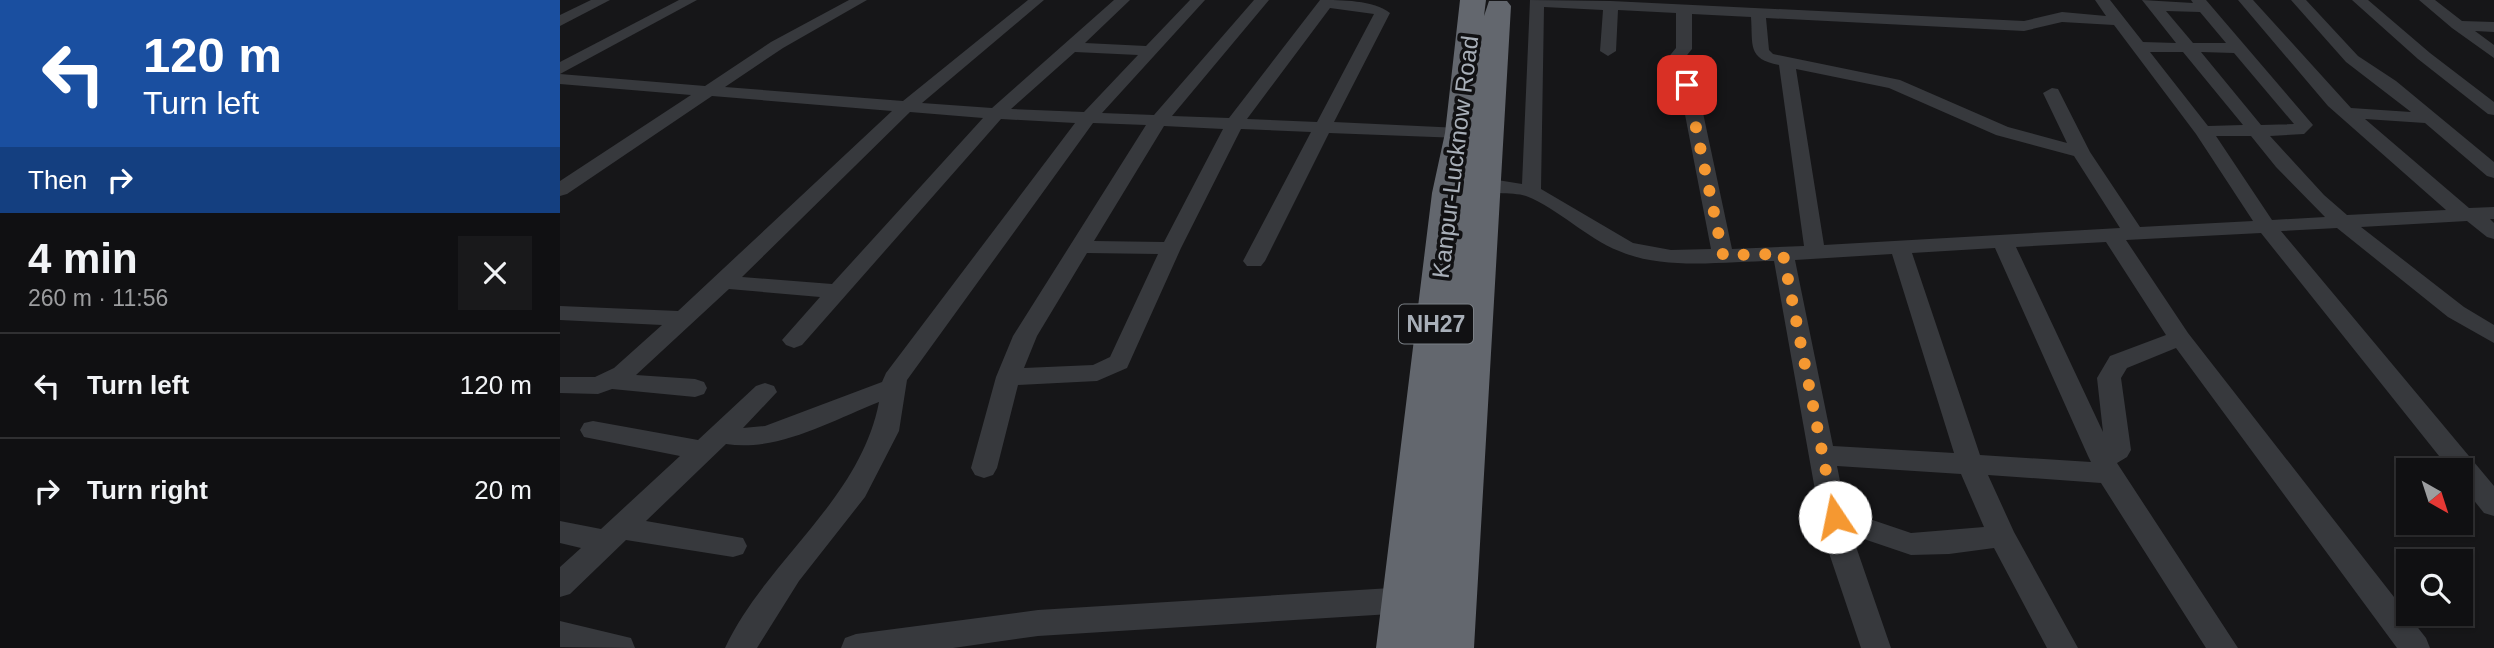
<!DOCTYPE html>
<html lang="en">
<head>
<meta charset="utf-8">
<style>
	:root { --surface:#101012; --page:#19191b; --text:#f1f3f6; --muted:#9c9d9f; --line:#303032 }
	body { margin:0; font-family:Helvetica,sans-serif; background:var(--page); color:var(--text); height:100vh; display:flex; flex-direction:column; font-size:26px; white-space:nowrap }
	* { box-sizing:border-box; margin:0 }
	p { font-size:23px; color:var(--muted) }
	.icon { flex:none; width:38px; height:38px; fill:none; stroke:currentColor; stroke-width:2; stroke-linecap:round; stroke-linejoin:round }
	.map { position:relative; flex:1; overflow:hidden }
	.sheet { display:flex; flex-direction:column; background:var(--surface); width:560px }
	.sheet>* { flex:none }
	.top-card { background:#1a4fa0; color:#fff; overflow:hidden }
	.needle { width:46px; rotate:141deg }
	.fabs { position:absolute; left:1836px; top:458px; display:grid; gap:14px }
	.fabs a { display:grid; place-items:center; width:77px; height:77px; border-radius:0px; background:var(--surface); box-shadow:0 2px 5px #0004,0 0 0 2px var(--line); font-size:35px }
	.pin { position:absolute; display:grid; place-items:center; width:60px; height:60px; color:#fff; margin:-30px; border-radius:14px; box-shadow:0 4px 10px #0006 }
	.me { position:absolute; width:77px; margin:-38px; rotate:349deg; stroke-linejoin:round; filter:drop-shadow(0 0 5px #0008) }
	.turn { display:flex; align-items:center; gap:24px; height:147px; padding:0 28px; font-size:32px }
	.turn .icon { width:91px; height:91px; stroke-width:2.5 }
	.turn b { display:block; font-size:49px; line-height:60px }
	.then { display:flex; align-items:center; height:66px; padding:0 28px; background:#0003; gap:14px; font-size:26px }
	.round { display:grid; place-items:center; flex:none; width:74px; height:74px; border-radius:0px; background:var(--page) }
	.head { display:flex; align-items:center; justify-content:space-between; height:119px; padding:0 28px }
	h1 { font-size:42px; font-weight:700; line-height:52px }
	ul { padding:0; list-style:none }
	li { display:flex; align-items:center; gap:21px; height:105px; padding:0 28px; border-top:2px solid var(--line) }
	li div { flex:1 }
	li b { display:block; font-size:26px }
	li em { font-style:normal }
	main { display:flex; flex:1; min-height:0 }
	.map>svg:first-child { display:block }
</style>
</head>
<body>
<main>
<section class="sheet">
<div class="top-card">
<div class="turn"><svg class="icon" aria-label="left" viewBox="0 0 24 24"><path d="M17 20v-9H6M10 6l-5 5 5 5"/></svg><div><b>120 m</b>Turn left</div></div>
<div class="then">Then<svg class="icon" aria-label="right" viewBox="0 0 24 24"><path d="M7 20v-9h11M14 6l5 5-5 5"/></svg></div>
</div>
<div class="head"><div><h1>4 min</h1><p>260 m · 11:56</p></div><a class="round"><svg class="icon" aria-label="close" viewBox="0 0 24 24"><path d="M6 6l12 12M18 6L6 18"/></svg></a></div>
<ul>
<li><svg class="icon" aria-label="left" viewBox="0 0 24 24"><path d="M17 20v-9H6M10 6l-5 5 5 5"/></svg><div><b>Turn left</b></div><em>120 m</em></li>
<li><svg class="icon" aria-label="right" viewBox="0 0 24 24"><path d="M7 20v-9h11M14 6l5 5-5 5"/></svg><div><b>Turn right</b></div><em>20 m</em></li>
</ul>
</section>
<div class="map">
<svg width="1934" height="648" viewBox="0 0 1934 648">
	<rect width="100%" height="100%" fill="#161618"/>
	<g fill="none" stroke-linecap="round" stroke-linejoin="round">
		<g fill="#37393d" fill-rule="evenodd">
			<polygon points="31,0 50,0 0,26 0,15"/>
			<polygon points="119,0 137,0 0,74 0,62"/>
			<path d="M289 0H307L223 48 165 87 343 101 468 0H484L362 103 432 108 554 0H570L525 43 586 46 630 0H645L542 113 594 115 694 0H709L612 116 669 118 760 0C781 0 814 0 830 13L774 122 900 128 909 133 900 138 769 133 705 261 701 266H687L683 261 751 132 681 129 621 248 567 368 537 381 458 385 437 468 433 475 424 478 415 475 411 468 436 377 453 336 586 125 533 123 347 380 339 431 305 497 239 581 197 648H165C206 560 300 501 319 402 271 421 218 452 166 444L86 521 183 538 187 546 183 554 173 557 66 540 10 594 0 597V567L21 548 0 543V521L41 529 120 456 24 437 20 430 24 423 33 421 138 440 196 386 205 383 214 386 217 392 183 428 205 426 322 382 326 373 515 123 441 119 242 345 234 348 226 345 222 340 260 297 169 289 76 375 135 379 144 382 147 388 144 394 135 397 52 389 38 394 0 393V377H35L54 368 102 325 0 320V306L118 311 332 111 152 96 7 194 0 196V181L131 95 0 84V74L145 86 211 42ZM770 8 814 14 757 122 687 119ZM515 52 578 55 524 112 451 109ZM350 112 423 118 272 284 182 277ZM604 126 663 129 604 242 534 241ZM527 253 598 254 550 357 533 365 464 368 477 336Z"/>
			<path d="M970 0 1051 1 1464 21 1502 12 1546 16 1535 0H1550L1583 42 1616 43 1582 0 1633 3 1631 0H1646L1753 125 1744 134 1710 136 1764 195 1787 215 1886 210 1768 106 1678 0H1693L1791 108 1851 112 1786 62 1731 0H1746L1798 56 1836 81 1934 162V178L1927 176 1865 123 1805 119 1909 208 1934 207V219H1930L1934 223V239L1927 237 1907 221 1801 227 1904 307 1934 325V343L1888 317 1777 228 1721 231 1934 486V516L1924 513 1900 483V471H1891L1701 233 1566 240 1628 333 1866 638 1870 648H1837L1616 348 1567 368 1561 378 1571 450 1567 457 1557 463 1678 648H1646L1541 483 1428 475 1454 532 1518 648H1487L1434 548 1389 554 1351 555 1292 535 1331 648H1301L1268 550 1260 518 1214 261C1165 261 1105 271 1059 251 1026 238 999 209 966 196 952 191 925 197 915 184L925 178 962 184ZM984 7 1043 10 1040 51 1048 56 1056 51 1058 10 1116 13V48L1102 65 1121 94 1151 249 1111 250 1073 243 981 189ZM1606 11 1640 12 1666 43H1633ZM1132 14 1191 17C1193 45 1187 59 1219 65L1244 246 1172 249 1139 94 1119 65 1132 49ZM1206 18 1464 31 1502 22 1554 25 1636 134 1693 221 1580 227 1530 152 1498 89 1492 88 1483 93 1507 143 1448 127 1340 80 1213 54 1209 50ZM1590 52H1623L1683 125 1648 126ZM1641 52 1674 53 1734 124 1701 125ZM1236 69 1329 88 1436 135 1514 156 1560 228 1264 245ZM1656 136H1691L1716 167 1765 217 1712 220ZM1546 242 1606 335 1550 356 1537 378 1543 432 1456 247ZM1435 248 1528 456 1531 462 1420 455 1352 253ZM1332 254 1394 453 1273 446 1235 260ZM1277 466 1401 474 1424 527 1351 533 1286 511Z"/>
			<polygon points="1792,0 1808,0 1870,53 1934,102 1934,115 1928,114 1858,59"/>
			<polygon points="1859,0 1875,0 1902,21 1934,22 1934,32 1915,31 1934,45 1934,58 1892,28"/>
			<polygon points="847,587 857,591 862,600 857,609 847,613 478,636 393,648 281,648 285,638 296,634 478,610"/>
			<polygon points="0,621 71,638 75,648 0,647"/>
		</g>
		<polygon fill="#63676e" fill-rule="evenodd" points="900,0 926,0 924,16 929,1 947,1 951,6 914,648 816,648 872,193 885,133"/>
	</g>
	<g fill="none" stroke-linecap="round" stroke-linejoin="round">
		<polyline stroke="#f59831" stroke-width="12" stroke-dasharray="0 21.6" points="1127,85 1163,255 1223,254 1275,517"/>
	</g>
	<g text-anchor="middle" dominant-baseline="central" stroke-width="7" stroke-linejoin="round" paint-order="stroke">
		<rect fill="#111113" stroke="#7b8086" stroke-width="2" x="839" y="304.5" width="74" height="39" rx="5"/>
		<g font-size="23" font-weight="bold" fill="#a8afb8">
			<text x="876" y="324">NH27</text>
		</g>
		<g font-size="24" fill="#a8afb8" stroke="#111113">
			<text transform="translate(895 157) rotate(-83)">Kanpur-Lucknow Road</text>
		</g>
	</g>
</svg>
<div class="fabs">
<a><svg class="needle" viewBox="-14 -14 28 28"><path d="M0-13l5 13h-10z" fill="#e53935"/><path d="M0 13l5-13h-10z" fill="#9c9d9f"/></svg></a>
<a><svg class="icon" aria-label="search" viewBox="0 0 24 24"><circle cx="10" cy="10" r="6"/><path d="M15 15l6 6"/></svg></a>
</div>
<div class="pin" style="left:1127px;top:85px;background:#d93025"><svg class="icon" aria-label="arrive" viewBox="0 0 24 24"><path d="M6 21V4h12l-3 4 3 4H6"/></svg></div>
<svg class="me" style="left:1275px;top:517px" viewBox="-20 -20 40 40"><circle r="19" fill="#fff"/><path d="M0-13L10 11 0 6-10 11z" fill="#f59831"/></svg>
</div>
</main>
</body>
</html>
